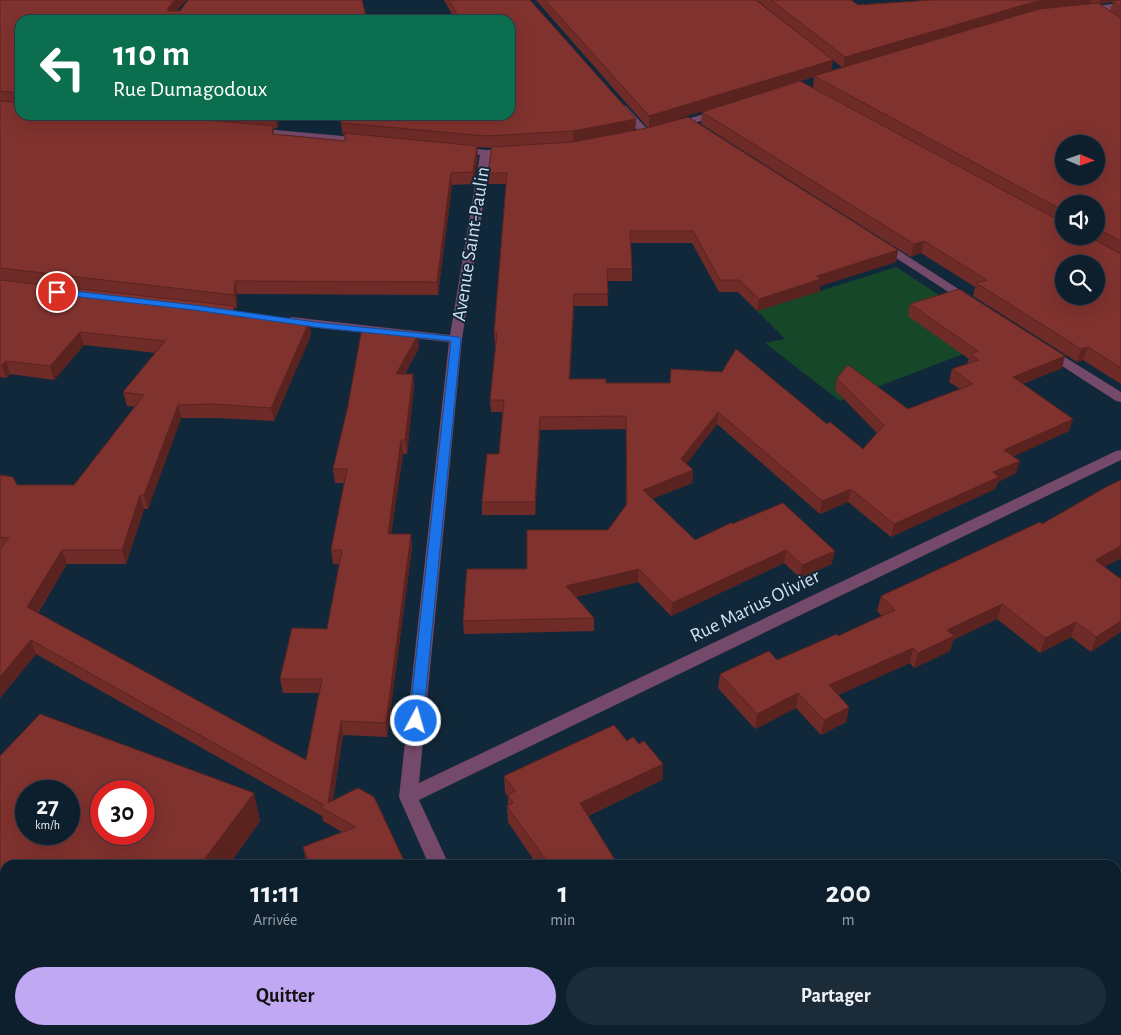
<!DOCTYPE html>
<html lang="fr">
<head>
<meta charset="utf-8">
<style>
	:root { --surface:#0d1e2c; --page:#1b2b38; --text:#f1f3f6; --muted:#9aa2a9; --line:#2d3c48; --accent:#c1a8f3 }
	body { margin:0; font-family:"Alegreya Sans",sans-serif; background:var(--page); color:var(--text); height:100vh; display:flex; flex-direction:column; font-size:19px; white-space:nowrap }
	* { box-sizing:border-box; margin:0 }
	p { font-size:16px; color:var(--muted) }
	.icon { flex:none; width:28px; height:28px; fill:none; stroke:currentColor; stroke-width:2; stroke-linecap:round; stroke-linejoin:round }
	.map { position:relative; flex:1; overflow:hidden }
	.details { position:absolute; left:0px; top:860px; width:1121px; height:175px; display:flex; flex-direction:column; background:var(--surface); border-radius:15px 15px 0 0; box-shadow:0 5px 20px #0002,0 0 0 1px var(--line) }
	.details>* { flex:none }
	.guide { position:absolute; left:15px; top:15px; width:500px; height:105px; border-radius:15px; box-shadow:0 5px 20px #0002,0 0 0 1px var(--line); background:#0b6e4f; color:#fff; overflow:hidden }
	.needle { width:32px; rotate:92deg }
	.buttons { position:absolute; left:1055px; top:135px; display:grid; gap:10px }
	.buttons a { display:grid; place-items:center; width:50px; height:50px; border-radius:50%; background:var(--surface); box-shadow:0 5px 20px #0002,0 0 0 1px var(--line); font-size:25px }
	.speed { position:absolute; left:15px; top:780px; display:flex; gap:10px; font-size:25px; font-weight:700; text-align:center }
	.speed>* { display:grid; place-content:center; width:65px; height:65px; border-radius:50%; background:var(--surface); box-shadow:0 5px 20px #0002,0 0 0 1px var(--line); line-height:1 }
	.speed small { font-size:12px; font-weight:400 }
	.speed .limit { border:8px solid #d22; background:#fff; color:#111 }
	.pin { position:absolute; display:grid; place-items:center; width:42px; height:42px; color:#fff; margin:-21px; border:2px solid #fff; border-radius:50%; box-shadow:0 1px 5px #0007 }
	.me { position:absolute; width:55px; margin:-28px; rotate:6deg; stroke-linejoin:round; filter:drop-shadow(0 0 4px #0008) }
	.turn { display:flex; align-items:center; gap:18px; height:105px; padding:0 15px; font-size:22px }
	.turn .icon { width:65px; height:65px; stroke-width:2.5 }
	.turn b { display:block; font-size:35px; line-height:42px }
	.eta { display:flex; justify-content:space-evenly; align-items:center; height:85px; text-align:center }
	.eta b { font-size:30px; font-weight:700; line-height:35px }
	.action { display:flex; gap:10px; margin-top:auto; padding:10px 15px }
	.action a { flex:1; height:58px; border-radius:30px; background:var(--accent); color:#111; font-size:20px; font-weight:700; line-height:58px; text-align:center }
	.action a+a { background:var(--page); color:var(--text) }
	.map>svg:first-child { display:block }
</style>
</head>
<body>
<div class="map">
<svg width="1121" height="1035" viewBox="0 0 1121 1035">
	<rect width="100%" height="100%" fill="#11283a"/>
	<polygon fill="#174729" points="896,267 1005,338 840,401 765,343 785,339 757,311"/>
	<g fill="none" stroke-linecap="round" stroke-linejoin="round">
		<g fill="#754969" fill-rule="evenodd">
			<polygon points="1121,3 1121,9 1086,13 1082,10 1086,7"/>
			<polygon points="623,105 626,106 650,132 650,136 642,136 620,110 620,106"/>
			<polygon points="720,109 723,110 723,114 675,129 670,126 671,124"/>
			<polygon points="254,128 365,138 370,141 365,144 250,133 250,129"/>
			<polygon points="458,147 486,150 512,149 517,152 512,155 491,156 462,339 419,783 1116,451 1121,450 1121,460 419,800 449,865 429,865 399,797 449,342 291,325 285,321 291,317 450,335 480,155 454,152 453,150"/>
			<polygon points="880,240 884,241 977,301 971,305 967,304 876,245 874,243 876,241"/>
			<polygon points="1047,346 1121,392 1121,402 1116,401 1042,353 1041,350 1042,347"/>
			<polygon points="505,1030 527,1030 529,1035 507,1035"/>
		</g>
	</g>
	<g fill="#6e2b28" fill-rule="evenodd">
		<path d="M0 0H186L176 11 362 0 20 115H279L277 128H274V134L345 141 344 135H343L339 115H510V20H455L444 0H530L636 119 635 130 648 128 536 0H756L833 60 831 71 843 68 757 0H851L858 5 930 0H1121V384L1083 360 1077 362 973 296 975 287 921 253 911 257 701 124 702 112 796 82 654 126 898 250 896 262 820 286V291L757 311 738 292H719L692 243H631L632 269V281H607L608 306H574L570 379 606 383 827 424 863 449 877 433 835 390 837 378 908 409 960 389 949 382 952 369 967 364 969 359 908 316 910 304 1062 368 1023 384 1069 431 1014 456 1016 473 998 482 995 489 891 537 848 502 820 514 717 424 686 464 693 470 692 483 652 499 695 540 732 524 832 564 800 578 784 563 671 616 638 582 576 597 594 618V631L464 634 463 621 527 569 608 530 626 505V429L540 430 535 515H482V502L499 454 503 412H491L490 400 496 345H495L494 333 506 184H488V173L492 148 477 147 478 158 473 184 452 185 438 295 237 294V308H234L235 313 309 322 311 335 274 421 216 418H181L148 509H144L126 564H67L38 613 306 760 319 693H283L280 679 327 629 340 564H333L331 550 344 483H335L333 469 419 348 405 374H413L414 387 407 454H403L391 534H411L412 548 387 737 343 735 333 800 406 865H307L303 847 342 832 323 821 322 816 36 654 0 698V475L17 485H74L135 407 127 406 123 392 156 353 84 345 54 380 10 374 6 378 0 377ZM1112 2H1113L1110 11 1100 4ZM814 77 813 88 800 81ZM1064 204H1096V236H1064Z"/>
		<polygon points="1121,480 1121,558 1104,567 1121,579 1091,652 1071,637 1040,653 997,619 953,640 950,651 914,668 910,663 838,695 849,707 846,722 821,735 796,708 755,729 718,688 720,674 777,660 838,636 882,616 877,611 881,596 1042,524"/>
		<polygon points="627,741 639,744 663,764 662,780 588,816 618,865 537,865 508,822 507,806 508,805 508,797 505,792 504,776"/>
		<polygon points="0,756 254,793 260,821 229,865 5,865 5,918 0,916"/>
		<polygon points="911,1030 1089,1030 1082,1035 909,1035"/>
	</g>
	<g fill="#5a2320">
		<polygon points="175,0 186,0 170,19 168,8"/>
		<polygon points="1049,0 1092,0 1091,2 1089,5 843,68 845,57 1034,2"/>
		<polygon points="1100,0 1121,0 1099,4"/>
		<polygon points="833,60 831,71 649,128 649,116"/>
		<polygon points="275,115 279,115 277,128 275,117"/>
		<polygon points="636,119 635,131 573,143 573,131"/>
		<polygon points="477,146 478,158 473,184 473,172"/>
		<polygon points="451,173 452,185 438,295 437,282"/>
		<polygon points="924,241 921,253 911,257 914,244"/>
		<polygon points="898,250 896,262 820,286 820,291 757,311 759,299 817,276"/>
		<polygon points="235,281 237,294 237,308 234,295"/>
		<polygon points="574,294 574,306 569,392 569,379"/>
		<polygon points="309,322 311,335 274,421 271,408"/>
		<polygon points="80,332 84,345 54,380 50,366"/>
		<polygon points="418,335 419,348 397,387 396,374"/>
		<polygon points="1088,347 1083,360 1077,362 1081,349"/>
		<polygon points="1065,356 1062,368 1009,389 1013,377"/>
		<polygon points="6,361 10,374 6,378 2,365"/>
		<polygon points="413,374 414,387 407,454 405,440"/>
		<polygon points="178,405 181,418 148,509 144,495"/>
		<polygon points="718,412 717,424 680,472 681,459"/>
		<polygon points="540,417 540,430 535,515 535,502"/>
		<polygon points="1073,419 1069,431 1001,462 1004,450"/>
		<polygon points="401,440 403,454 389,548 388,534"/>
		<polygon points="1020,461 1016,473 998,482 995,489 891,537 894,524 993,472"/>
		<polygon points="693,470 692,483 642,503 643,490"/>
		<polygon points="851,489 848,502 820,514 822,501"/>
		<polygon points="140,495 144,509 126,564 122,550"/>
		<polygon points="411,534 412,548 387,737 386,723"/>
		<polygon points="1121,546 1121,558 1089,575 1095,560"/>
		<polygon points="62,550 67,564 32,621 27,607"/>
		<polygon points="786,550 784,563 671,616 672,603"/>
		<polygon points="835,551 832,564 800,578 802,565"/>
		<polygon points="639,569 638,582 566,599 566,586"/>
		<polygon points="1002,604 997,619 953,640 950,651 914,668 918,653 947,630"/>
		<polygon points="1121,621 1121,632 1091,652 1096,637"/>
		<polygon points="1076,622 1071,637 1040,653 1045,638"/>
		<polygon points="31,640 36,654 0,698 0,677"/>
		<polygon points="913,648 910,663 826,700 829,685"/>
		<polygon points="798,693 796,708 755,729 757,714"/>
		<polygon points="849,707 846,722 821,735 824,720"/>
		<polygon points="341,721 343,735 331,813 328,803"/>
		<polygon points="663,764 662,780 580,819 580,803"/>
		<polygon points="254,793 260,821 229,865 200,865"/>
		<polygon points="1121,992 1121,1007 1116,1010 1116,996"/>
		<polygon points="334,1030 349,1030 346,1035 331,1035"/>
		<polygon points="1068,1030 1089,1030 1082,1035 1062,1035"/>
	</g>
	<g fill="#80322e" stroke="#5a2320" fill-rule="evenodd">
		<polygon points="0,0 175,0 168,8 168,11 180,11 188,0 362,0 367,20 20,20 20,115 152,115 273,126 272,134 346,141 344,133 477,146 473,172 451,173 437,282 235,281 234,295 0,268 0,101 17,102 19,101 18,93 0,91"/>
		<polygon points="449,0 530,0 636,119 573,131 486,136 342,123 340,115 510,115 510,20 460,20"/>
		<polygon points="545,0 756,0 833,60 649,116"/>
		<polygon points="771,0 851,0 858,5 933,0 1049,0 1034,2 845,57"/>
		<polygon points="1121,0 1121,7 1113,1"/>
		<path d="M1098 3 1121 18V241L1096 228V204H1064V211L814 76 1039 9ZM1064 144H1096V176H1064Z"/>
		<path d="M800 81 1064 223V236H1088L1121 254V368L1088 347 1081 349 976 283 987 280 924 241 914 244 702 112ZM1064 264H1096V296H1064Z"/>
		<polygon points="257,115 275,115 275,117"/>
		<polygon points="688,117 898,250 817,276 821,279 759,299 739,280 720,280 693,231 630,231 632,269 607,269 608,294 574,294 569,379 606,379 606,383 670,383 671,369 722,372 736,349 827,424 830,422 863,449 884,425 837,378 848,365 908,409 973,384 952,369 979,360 970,354 978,351 910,304 959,289 1065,356 1013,377 1073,419 1004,450 1020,461 993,472 999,477 894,524 851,489 822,501 718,412 681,459 693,470 643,490 695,540 731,523 732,524 783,503 835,551 802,565 786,550 672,603 639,569 566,586 594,618 463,621 467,569 527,569 527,530 608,530 627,504 626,416 540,417 535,502 482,502 487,454 499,454 504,400 490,400 497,333 494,333 507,173 488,173 492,147 573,142 647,128"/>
		<polygon points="0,280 234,306 233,313 309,322 271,408 213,404 178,405 144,495 140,495 122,550 62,550 27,607 306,760 322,679 280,679 292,628 327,629 342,550 331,550 347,469 333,469 348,406 362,328 418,335 396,374 413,374 405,440 401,440 388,534 411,534 386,723 341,721 328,803 358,788 374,797 406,865 310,865 303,847 356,827 320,807 324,805 31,640 0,677 0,549 9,538 0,537 0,475 13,477 17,485 74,485 144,395 123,392 165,341 80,332 50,366 6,361 2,365 0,364"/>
		<polygon points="1121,480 1121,546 1095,560 1121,579 1121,621 1096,637 1076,622 1045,638 1002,604 947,630 954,636 918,653 913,648 829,685 849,707 824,720 798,693 757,714 720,674 769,651 777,660 837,634 838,636 895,610 881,596 1040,522 1042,524 1108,486"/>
		<path d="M40 714 254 793 200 865H5V896L0 894V756ZM26 791H69V834H26ZM101 791H144V834H101Z"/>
		<polygon points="614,725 627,741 633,737 639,744 644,741 663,764 580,803 618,865 537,865 546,860 507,806 513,803 508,795 515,791 504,776"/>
		<polygon points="1121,882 1121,992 1116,996 1116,885"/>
		<polygon points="280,1030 334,1030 331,1035 281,1035 277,1033"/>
		<polygon points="487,1030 489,1035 484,1035"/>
		<polygon points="923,1030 1068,1030 1062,1035 927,1035"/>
	</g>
	<polygon fill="#1a73e8" stroke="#114b97" points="57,289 194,305 322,323 459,337 461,339 423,721 421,725 416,727 411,725 409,721 451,341 322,328 194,310 54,294 52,292"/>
	<g text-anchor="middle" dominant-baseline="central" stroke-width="4" stroke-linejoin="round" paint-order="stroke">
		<g font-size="20" fill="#d2dfec" stroke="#11283a">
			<text transform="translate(471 244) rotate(-81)">Avenue Saint-Paulin</text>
			<text transform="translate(755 606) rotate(-26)">Rue Marius Olivier</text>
		</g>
	</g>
</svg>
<div class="buttons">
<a><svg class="needle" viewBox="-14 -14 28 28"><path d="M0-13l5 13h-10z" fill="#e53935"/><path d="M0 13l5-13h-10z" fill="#9aa2a9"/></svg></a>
<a><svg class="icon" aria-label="sound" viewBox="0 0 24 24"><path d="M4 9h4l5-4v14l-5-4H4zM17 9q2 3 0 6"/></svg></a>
<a><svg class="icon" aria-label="search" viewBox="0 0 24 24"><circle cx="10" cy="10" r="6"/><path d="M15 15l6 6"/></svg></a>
</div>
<div class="speed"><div>27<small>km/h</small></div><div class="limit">30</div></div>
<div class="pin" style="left:57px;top:292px;background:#d93025"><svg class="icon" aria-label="arrive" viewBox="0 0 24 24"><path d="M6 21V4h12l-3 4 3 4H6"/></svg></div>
<svg class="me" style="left:416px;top:721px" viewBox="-20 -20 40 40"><circle r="17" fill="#1a73e8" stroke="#fff" stroke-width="3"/><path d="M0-11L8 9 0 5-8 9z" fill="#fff"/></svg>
<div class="guide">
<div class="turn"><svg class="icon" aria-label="left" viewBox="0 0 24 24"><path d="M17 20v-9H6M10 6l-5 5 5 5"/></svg><div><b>110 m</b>Rue Dumagodoux</div></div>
</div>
<section class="details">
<div class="eta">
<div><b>11:11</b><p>Arrivée</p></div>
<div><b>1</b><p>min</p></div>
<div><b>200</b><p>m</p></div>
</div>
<div class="action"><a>Quitter</a><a>Partager</a></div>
</section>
</div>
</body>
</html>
